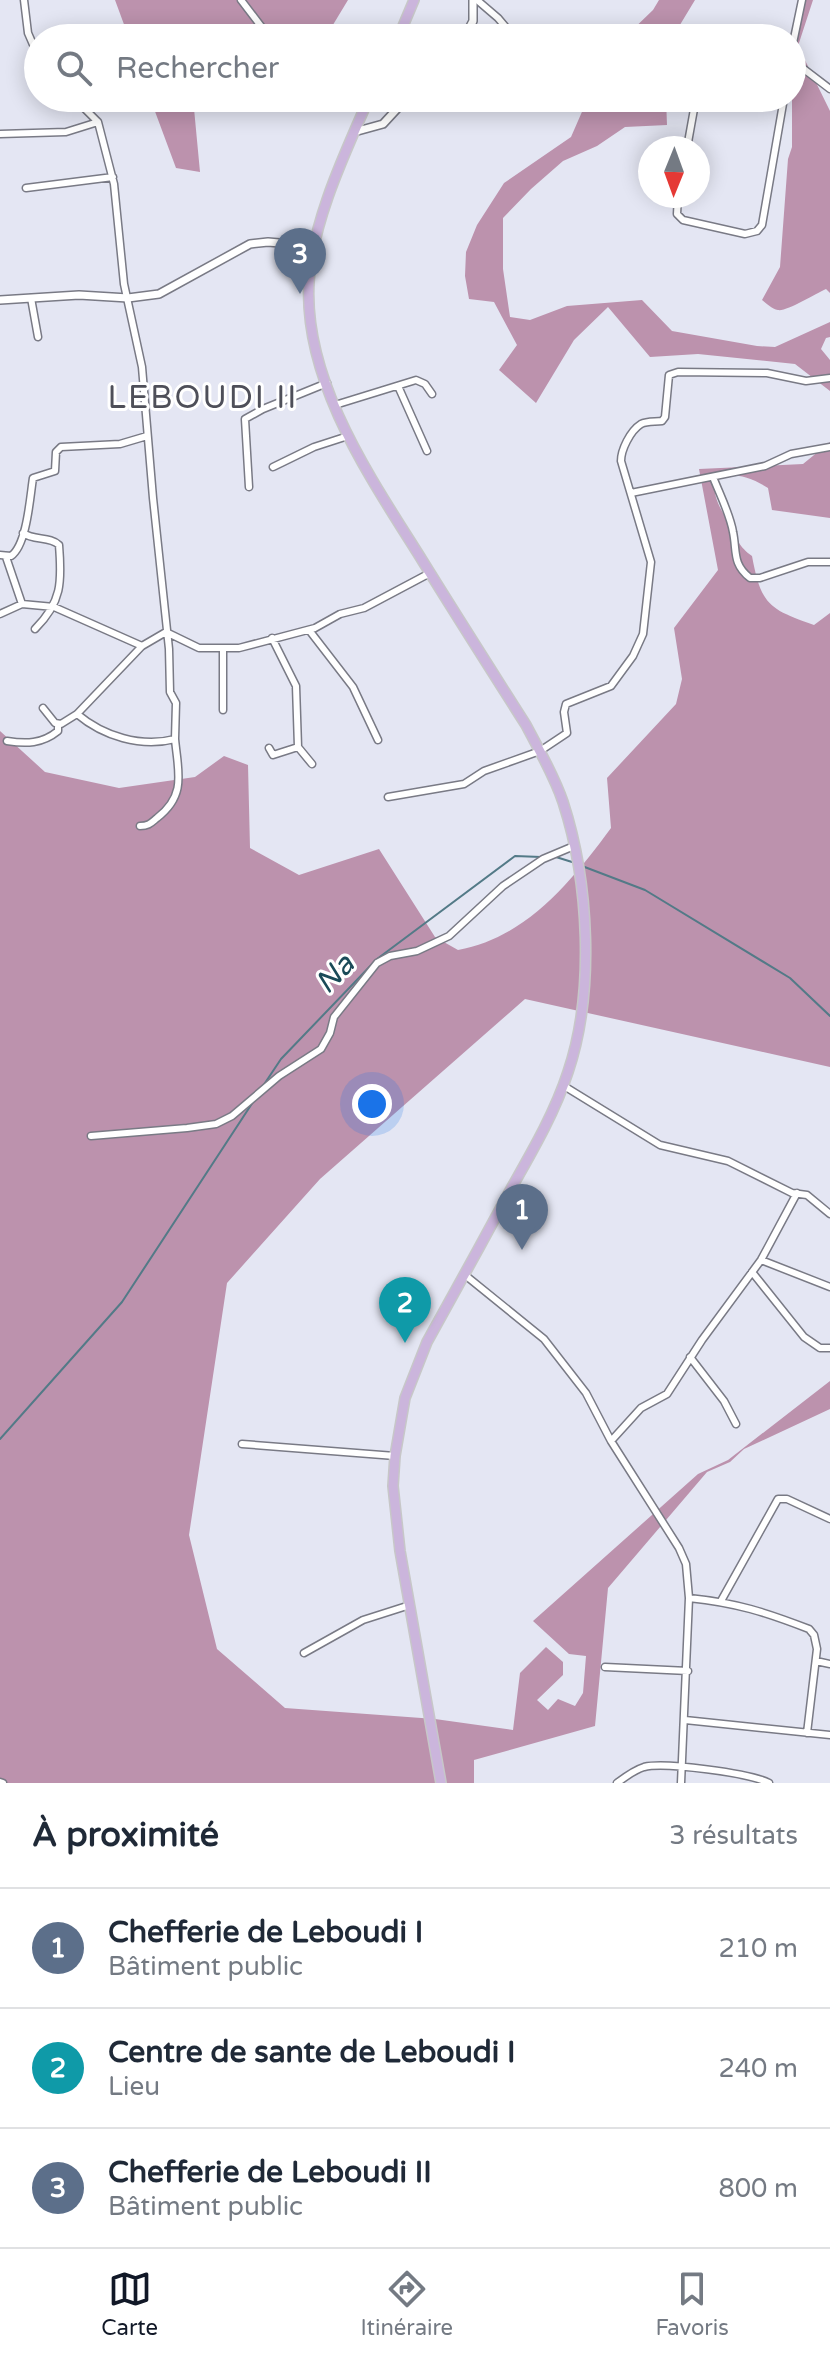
<!DOCTYPE html>
<html lang="fr">
<meta charset="utf-8">
<style>
body{margin:0;font-family:"Varela Round",sans-serif;background:#f2f2f3;color:#1f2937}
.compass{position:absolute;left:638px;top:136px;width:72px;height:72px;border-radius:50%;background:#fff;box-shadow:0 4px 20px #0003;rotate:181deg}
.you{position:absolute;left:372px;top:1104px;width:28px;height:28px;margin:-20px;border:6px solid #fff;border-radius:50%;background:#1a73e8;box-shadow:0 0 0 12px #1a73e833}
.badge{display:grid;place-items:center;width:52px;height:52px;border-radius:50%;background:#111827;color:#fff;font-size:26px;font-weight:700}
.pin{position:absolute;translate:-50% -66px;filter:drop-shadow(0 2px 4px #0008)}
.pin::after{content:'';position:absolute;top:42px;width:28px;height:24px;background:inherit;clip-path:polygon(0 0,100% 0,50% 100%)}
.list{margin:0;padding:0;list-style:none}
h2{display:flex;justify-content:space-between;align-items:center;height:104px;margin:0;padding:0 32px;font-size:34px}
h2 small{font-size:26px;font-weight:400;color:#747a83}
.list li{display:grid;grid-template-columns:52px 1fr auto;gap:24px;align-items:center;box-sizing:border-box;height:120px;padding:0 32px;border-top:2px solid #e0e1e3}
.list b{display:block;font-size:30px;white-space:nowrap}
.list p{margin:0;font-size:26px;white-space:nowrap;color:#747a83}
.list em{font-size:26px;font-style:normal;color:#747a83}
.icon{flex:none;width:44px;height:44px;fill:none;stroke:currentColor;stroke-width:2;stroke-linecap:round;stroke-linejoin:round}
.map{position:relative;flex:none;width:830px;height:1783px;overflow:hidden}
.search{position:absolute;background:#fff;box-shadow:0 4px 20px #0003;left:24px;right:24px;top:24px;height:88px;display:flex;align-items:center;gap:20px;box-sizing:border-box;padding:0 28px;border-radius:44px;color:#747a83;font-size:30px}
.sheet{height:464px;background:#fff}
nav{display:flex;justify-content:space-around;align-items:center;box-sizing:border-box;height:112px;border-top:2px solid #e0e1e3;background:#fff;font-size:22px;color:#747a83}
nav a{display:grid;justify-items:center;gap:4px}
nav .on{color:#111827}
.map>svg:first-child{display:block}
</style>
<div class="map">
<svg width="830" height="1783" viewBox="0 0 830 1783">
<rect width="100%" height="100%" fill="#e4e6f3"/>
<path fill="#bc92ad" d="M115,0H348L325,38H129Z
M659,0H695L672,38H624L653,10Z
M804,0H813L798,46L830,111V293L826,289C815,294 786,312 778,310C772,309 766,303 762,300L780,267L788,159L792,147V40Z
M150,98H193L200,172L176,168Z
M588,98H666L667,125L625,127L597,146L563,161L531,189L503,218V269L510,317L530,320L567,306L642,300L672,331L757,346L775,347L830,322V337L826,338L821,349L830,360V391L795,364L698,354L650,357L608,307L574,340L536,403L499,370L517,345L494,302L469,299L465,276L466,252L477,225L504,183L571,137Z
M830,442V518L772,510L768,488C751,477 733,472 714,477C713,498 720,508 730,525C737,539 739,547 752,556C761,605 769,609 814,625L830,613V1067L525,999L320,1179L227,1283L189,1535L217,1649L285,1708L435,1719L513,1730L520,1673L546,1647L563,1662V1675L537,1700L548,1710L558,1699L575,1706L583,1693L586,1656L569,1654L533,1621L698,1474L728,1460L830,1381V1409L744,1449L730,1462L707,1472L608,1588L595,1726L474,1760V1783H0V731L45,772L119,788L195,777L224,756L248,765L250,848L299,875L379,849L435,937L458,950C526,938 572,881 611,828L607,778L676,704L682,679L674,628L718,570L699,469L803,464Z"/>
<g fill="none" stroke-linecap="round" stroke-linejoin="round">
<path stroke="#537a87" stroke-width="2" d="M556,857L572,862
M582,866L645,890L790,978L830,1016
M263,1086L281,1059L377,959L515,856L541,857
M0,1439L122,1302L253,1102"/>
<defs>
<path id="minor" d="M24,0L28,33L38,56
M241,0L270,38
M477,0L498,18L515,38
M792,48L802,0
M792,60L830,89
M74,98L98,122L114,184L124,284L142,367L153,498L169,649L170,692L176,703L175,739C141,748 103,736 77,714
M0,134L66,132L98,122
M687,148L696,98
M26,188L113,177
M678,196L677,214L683,220L745,234L757,231L762,225L784,98
M31,298L38,337
M398,386L427,451
M335,405L416,380L425,384L432,394
M273,467L314,447L348,436
M713,477C720,495 730,514 733,532C737,551 732,564 750,578H760L808,562H830
M249,487L245,419L263,409L327,383
M631,493L765,466L791,454L830,447
M23,533C34,541 50,536 59,545C62,582 62,602 35,629
M0,555L11,556C27,545 30,497 33,478L55,471L56,452L61,447L120,444L147,436
M6,557L22,604
M0,614L22,604L54,607L142,646
M309,630L353,687L378,740
M166,632L199,648H239L315,628L340,614L364,608L430,573
M272,638L296,686L298,747L312,764
M43,708L55,723L61,724L77,714L142,646L166,632
M223,710V649
M7,741C26,744 42,744 58,731V724
M269,748L273,755L298,747
M388,797L464,784L484,771L540,751L567,733L564,712L566,704L611,686L633,656L643,634L651,562L621,461C621,450 630,431 641,424C647,421 655,422 662,421L665,417L669,375L678,372L767,373L806,381L830,378
M140,826C149,826 151,823 157,818C187,795 178,772 175,739
M564,1086L660,1145L728,1161L792,1193L807,1195L830,1214
M91,1136L187,1128L216,1124L232,1116L279,1076L321,1049L330,1033L334,1017L377,963L390,956L417,951L449,936L503,886L543,859L574,846
M761,1260L830,1287
M752,1272L804,1337L820,1348H830
M465,1275L544,1339L586,1393L611,1441L679,1548L686,1564L689,1598L681,1783
M690,1357L724,1401L736,1424
M611,1441L641,1408L667,1394L702,1340L761,1260L797,1193
M242,1444L395,1456
M689,1598C737,1603 765,1612 809,1629L814,1635L817,1649L807,1733
M721,1601L778,1499H787L830,1519
M304,1653L363,1620L410,1605
M816,1661L830,1664
M605,1667L688,1671
M685,1720L830,1735
M0,1782L3,1783
M617,1783C625,1777 634,1770 644,1767C665,1762 750,1773 769,1783"/>
<path id="tertiary" d="M464,38L473,21V0
M354,132L383,124L407,98
M0,300L79,295L128,298L159,294L250,244L268,242L314,246"/>
<path id="primary" d="M398,38L414,0
M369,98C345,153 312,222 309,282C303,382 372,480 422,560C456,615 491,670 526,725C539,750 554,775 563,802C589,882 595,992 568,1072C555,1112 533,1150 512,1187C484,1239 456,1290 427,1342L405,1398L395,1456L393,1486L400,1551L441,1783"/>
</defs>
<use href="#minor" stroke="#797a85" stroke-width="9"/>
<use href="#tertiary" stroke="#797a85" stroke-width="10"/>
<use href="#primary" stroke="#c7c7c8" stroke-width="12"/>
<use href="#minor" stroke="#fff" stroke-width="6"/>
<use href="#tertiary" stroke="#fff" stroke-width="7"/>
<use href="#primary" stroke="#cbb5dc" stroke-width="9"/>
</g>
<g text-anchor="middle" dominant-baseline="central" stroke-width="6" stroke-linejoin="round" paint-order="stroke">
<g font-size="30" font-style="italic" fill="#1a4a58" stroke="#fff">
<text transform="translate(335 974) rotate(-46)">Na</text>
</g>
<g font-size="32" letter-spacing="2" fill="#4e4f59" stroke="#fff">
<text x="203" y="398">LEBOUDI II</text>
</g>
</g>
</svg>
<svg class="compass" viewBox="-18 -18 36 36"><path d="M0-13l5 13h-10z" fill="#e53935"/><path d="M0 13l5-13h-10z" fill="#747a83"/></svg>
<div class="you"></div>
<div class="pin badge" style="left:522px;top:1250px;background:#5c6f8a">1</div>
<div class="pin badge" style="left:405px;top:1343px;background:#0f9aa8">2</div>
<div class="pin badge" style="left:300px;top:294px;background:#5c6f8a">3</div>
<div class="search"><svg class="icon" aria-label="search" viewBox="0 0 24 24"><circle cx="10" cy="10" r="6"/><path d="M15 15l6 6"/></svg>Rechercher</div>
</div>
<section class="sheet">
<h2>À proximité<small>3 résultats</small></h2>
<ul class="list">
<li><span class="badge" style="background:#5c6f8a">1</span><div><b>Chefferie de Leboudi I</b><p>Bâtiment public</p></div><em>210 m</em></li>
<li><span class="badge" style="background:#0f9aa8">2</span><div><b>Centre de sante de Leboudi I</b><p>Lieu</p></div><em>240 m</em></li>
<li><span class="badge" style="background:#5c6f8a">3</span><div><b>Chefferie de Leboudi II</b><p>Bâtiment public</p></div><em>800 m</em></li>
</ul>
</section>
<nav>
<a class="on"><svg class="icon" aria-label="map" viewBox="0 0 24 24"><path d="M3 6l6-2 6 2 6-2v14l-6 2-6-2-6 2zM9 4v14M15 6v14"/></svg>Carte</a>
<a><svg class="icon" aria-label="directions" viewBox="0 0 24 24"><path d="M12 3l9 9-9 9-9-9zM9 14v-3h6M13 9l2 2-2 2"/></svg>Itinéraire</a>
<a><svg class="icon" aria-label="saved" viewBox="0 0 24 24"><path d="M7 4h10v16l-5-4-5 4z"/></svg>Favoris</a>
</nav>
